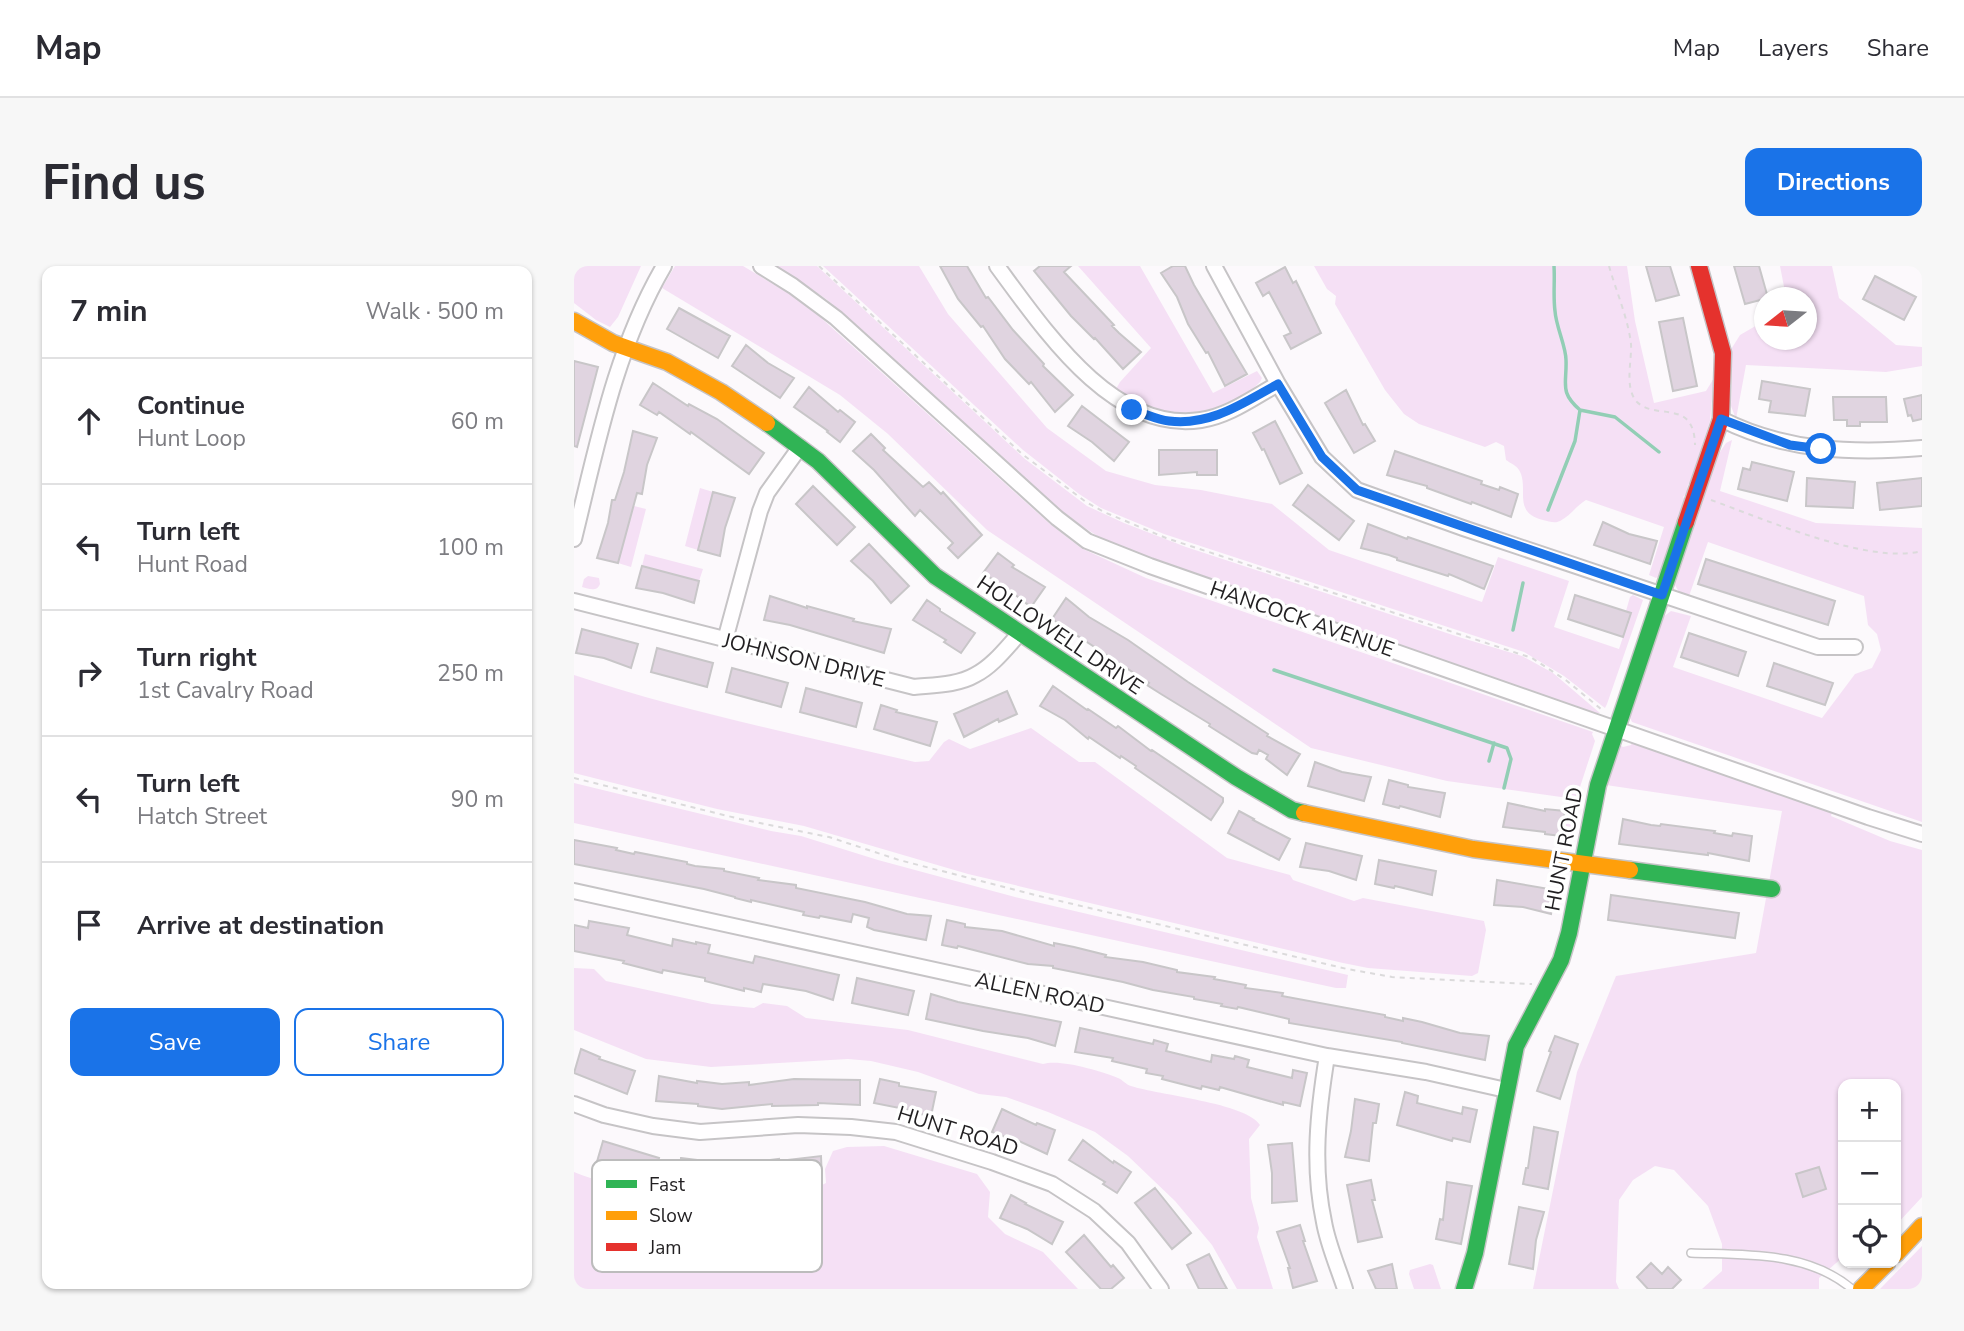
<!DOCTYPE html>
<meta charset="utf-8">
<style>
body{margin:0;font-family:"Nunito Sans",sans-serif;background:#f7f7f7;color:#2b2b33}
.controls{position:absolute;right:21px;bottom:21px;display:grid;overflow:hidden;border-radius:14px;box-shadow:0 2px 5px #0004}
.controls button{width:63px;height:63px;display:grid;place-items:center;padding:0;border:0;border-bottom:2px solid #e1e1e2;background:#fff;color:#2b2b33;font:35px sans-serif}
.compass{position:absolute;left:1180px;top:21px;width:63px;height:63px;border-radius:50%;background:#fff;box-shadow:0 2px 5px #0004;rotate:253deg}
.stop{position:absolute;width:21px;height:21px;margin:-16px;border:5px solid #1a73e8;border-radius:50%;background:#fff}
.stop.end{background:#1a73e8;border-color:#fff;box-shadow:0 2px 7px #0008}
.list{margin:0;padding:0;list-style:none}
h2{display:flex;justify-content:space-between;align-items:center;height:91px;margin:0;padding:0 28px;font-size:30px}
h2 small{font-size:23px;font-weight:400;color:#7c7c81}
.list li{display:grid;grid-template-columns:46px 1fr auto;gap:21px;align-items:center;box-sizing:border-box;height:126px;padding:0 28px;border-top:2px solid #e1e1e2}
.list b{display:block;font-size:26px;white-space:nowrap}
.list p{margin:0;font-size:23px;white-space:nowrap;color:#7c7c81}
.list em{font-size:23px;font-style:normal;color:#7c7c81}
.actions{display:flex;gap:14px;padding:21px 28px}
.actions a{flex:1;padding:16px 0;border:2px solid #1a73e8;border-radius:14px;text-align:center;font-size:24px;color:#1a73e8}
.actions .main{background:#1a73e8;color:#fff}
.icon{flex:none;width:38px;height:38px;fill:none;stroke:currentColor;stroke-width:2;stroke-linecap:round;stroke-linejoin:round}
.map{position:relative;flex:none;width:1348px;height:1023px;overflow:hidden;border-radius:14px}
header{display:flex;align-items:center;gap:42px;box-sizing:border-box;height:98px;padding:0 35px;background:#fff;border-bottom:2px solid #e1e1e2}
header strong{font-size:33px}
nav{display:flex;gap:38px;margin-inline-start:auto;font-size:24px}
.intro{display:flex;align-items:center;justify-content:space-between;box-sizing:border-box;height:168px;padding:0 42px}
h1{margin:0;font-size:49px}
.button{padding:18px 32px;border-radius:14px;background:#1a73e8;color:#fff;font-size:24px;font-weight:700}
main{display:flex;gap:42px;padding:0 42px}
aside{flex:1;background:#fff;border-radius:14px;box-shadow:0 2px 5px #0004}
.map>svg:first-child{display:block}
</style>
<header>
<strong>Map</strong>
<nav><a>Map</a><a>Layers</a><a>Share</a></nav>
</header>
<div class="intro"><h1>Find us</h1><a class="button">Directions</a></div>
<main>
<aside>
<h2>7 min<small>Walk · 500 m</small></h2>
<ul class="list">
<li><svg class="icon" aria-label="ahead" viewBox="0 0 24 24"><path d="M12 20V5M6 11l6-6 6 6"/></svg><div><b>Continue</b><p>Hunt Loop</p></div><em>60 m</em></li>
<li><svg class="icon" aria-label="left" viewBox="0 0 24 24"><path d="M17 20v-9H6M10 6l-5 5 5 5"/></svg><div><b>Turn left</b><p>Hunt Road</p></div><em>100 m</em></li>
<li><svg class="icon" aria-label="right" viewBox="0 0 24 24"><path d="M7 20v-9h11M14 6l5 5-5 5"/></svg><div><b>Turn right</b><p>1st Cavalry Road</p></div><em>250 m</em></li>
<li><svg class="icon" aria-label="left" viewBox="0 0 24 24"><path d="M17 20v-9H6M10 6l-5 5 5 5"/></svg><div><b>Turn left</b><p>Hatch Street</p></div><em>90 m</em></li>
<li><svg class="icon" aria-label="arrive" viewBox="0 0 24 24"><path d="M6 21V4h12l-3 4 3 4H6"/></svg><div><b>Arrive at destination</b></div></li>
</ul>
<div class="actions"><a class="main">Save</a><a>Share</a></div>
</aside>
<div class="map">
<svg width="1348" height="1023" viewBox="0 0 1348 1023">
<rect width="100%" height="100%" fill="#fcf9fc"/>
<path fill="#f5e0f5" d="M0,0H67L44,51L36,61L22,54L0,37Z
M101,0H169L214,27L246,51L476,258L507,282L572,312L1019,466L1018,468L1021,475L1006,521L996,567L989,573L993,578L986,582L994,532L873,515L737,482L413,264L314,168L266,129L88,22Z
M203,0H243L451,193L513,240L550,257L612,281L888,372L948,390L979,407L1026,447H1022L742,352L740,349L739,351L534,277L505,258L471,232L312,87L311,84L309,85L252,33Z
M249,0H345L374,48L473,162L532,205L581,219L627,224L698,238L755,284L908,336L924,291L995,315L980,361L1045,383L1057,347L1052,345L1056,331L1059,329L1069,334L1033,438L1031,442L1027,439L990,410L950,386L590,268L527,242L505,228L449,184Z
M504,0H566L639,127L683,105L688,112L686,116C661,143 603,156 570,141C560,136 551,129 542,123L546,116L577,82Z
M740,0H1053L1061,55L1080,137L1132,125L1140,112L1136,155L1116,218H1114L1113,227L1109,231L1111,233L1085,310L1082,312L1075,309L1090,261L1012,234C1002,240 996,250 986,255C980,258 975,255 969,254C937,246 956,222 945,204C942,199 936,197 932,194L930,180L922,176L911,181L845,158L830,148L811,124L761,38L762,30L753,23Z
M1206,0H1258L1265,32L1322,79L1348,81V100L1312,106L1172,99L1162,153L1157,140L1158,105L1156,85L1166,69L1190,55V74H1232V32L1212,31Z
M1158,174L1146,225L1242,257L1348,262V556L1058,456L1056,452L1089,351L1097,345L1117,350L1099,401L1248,452L1281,408L1298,402L1307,384L1303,368L1294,359L1290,330L1134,276L1115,330L1105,326L1101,319L1144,189L1152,177Z
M126,222L139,226L124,284L111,280Z
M60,240L72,243L57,301L44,297Z
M71,288L129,303L125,315L68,300Z
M14,310L25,312L26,318C23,326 15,323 8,321L10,313Z
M0,409C111,446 227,469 341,496L355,495L370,476L375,473L396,483L457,462L505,496H521L653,592L716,609L719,614L780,635L789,632L910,655L912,664L904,707L898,710L794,702L769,697L394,608L230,560L143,543L0,507Z
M1058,476L1071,480V482L1074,481L1218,531L1220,534L1258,546L1257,550L1316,575L1348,584V931L1322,959V818H1269V991L1245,1012V1023H1128L1148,1005V978L1134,940L1100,904L1081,900L1059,914L1045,934L1042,1016L1045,1023H959L1003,806L1042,710L1182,687L1208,545L1032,519L1046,479L1049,481L1057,479Z
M0,517L197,565L227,570L304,594L441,631L774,709L772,722H762L0,557Z
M0,702L20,703L32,715L138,738L180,742L189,737L213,740L232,752L334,764L469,798C487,793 526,805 544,812C549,814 551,818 557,820C584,829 673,837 686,859L675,873L677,932L685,962L683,971L699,1023H663L638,979L601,935L554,890L521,866L474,846L432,831L405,828L344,806L297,795L274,793L137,801L72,793L0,764Z
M310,880L403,908L416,926L414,951L431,968L469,986L504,1023H0V906C77,937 162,931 242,922L252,917L251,903L259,885L273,881Z
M1348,980V1023H1306Z
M856,998L859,999L867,1023H840L835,1008L836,1004Z"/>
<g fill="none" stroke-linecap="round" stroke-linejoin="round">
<path stroke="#92ceb5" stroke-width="3.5" d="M1006,144L1041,151L1085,186
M974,244L1001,175L1006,144C985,126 993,118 992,94C992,80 982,61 981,45C979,30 981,15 980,0
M939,364L949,317
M700,404L933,482L937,493L930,522
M915,495L920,477"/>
</g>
<path fill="#e0d4e0" stroke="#c8c6c8" stroke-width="2" d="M366,0H393L412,32L414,31L439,64L470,98L469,100L499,129L481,146L457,116L455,118L431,93L409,60L407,61L384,33Z
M466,0H497L490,6L540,59L538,60L545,67L567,86L549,103L521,72L520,73L497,50L460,5Z
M599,0H611L620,19L673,108L651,120L634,86L632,87L614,58L603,31L587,7Z
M1072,0H1096L1105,29L1082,35Z
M1160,0H1185L1194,32L1171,38Z
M711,1L719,17L722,15L747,67L717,83L710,70L717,67L695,26L689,30L682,17Z
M1301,10L1342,31L1330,54L1289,33Z
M105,42L156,70L144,92L93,63Z
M1109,52L1123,120L1099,125L1085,56Z
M172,79L194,97L220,112L206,132L158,100Z
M0,95L24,101L3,181L0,180Z
M1188,115L1236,123L1231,150L1195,146L1197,135L1185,133Z
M79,117L114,140L115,138L143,153L190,187L175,208L117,166L116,168L85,146L83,149L66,139Z
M235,121L264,146L266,144L281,156L266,176L253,166L254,165L220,141Z
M772,124L789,159L791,158L801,175L780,187L751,137Z
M1348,129V153L1339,155L1337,149L1334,150L1330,133Z
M1259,131H1312L1313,156H1286V160H1273V154H1260Z
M508,140L555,176L540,195L518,176L494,160Z
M701,155L728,207L706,218L690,183L688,184L679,167Z
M59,165L83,172L73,199L68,228L63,227L44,297L23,292L34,257L38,234H41L50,206Z
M297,168L311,182L309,184L349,221L355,216L367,228L369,226L408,269L384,292L374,282L379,277L346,244L341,250L300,204L279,185Z
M585,184H643V209H623V206L585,209Z
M821,185L908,215L907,218L925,224L926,221L944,228L937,251L898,236L897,238L853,222V220L813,209Z
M1178,196L1220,206L1213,235L1164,223L1169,202L1176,204Z
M1233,212L1281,216L1279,242L1232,240Z
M1348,212V240L1306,244L1303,217Z
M734,219L780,255L765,274L719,239Z
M239,220L281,261L263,279L222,238Z
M139,226L161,232L151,262L146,290L124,284Z
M1029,256L1055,268L1083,275L1076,298L1020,279Z
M794,258L833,273L834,271L919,300L910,323L875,308L874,310L823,294V292L815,289L787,282Z
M295,278L335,320L317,337L299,315L277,295Z
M424,287L440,299L438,301L471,321L457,341L435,324L409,307Z
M1132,293L1261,335L1254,359L1124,318Z
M68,300L125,315L120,337L89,327L62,322Z
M1001,329L1057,347L1049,371L994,353Z
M196,330L224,339L233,342V340L280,353L279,355L288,357L317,363L310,387L216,359L190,354Z
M492,332L515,351L554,374L614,416L694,468L693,470L726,488L713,509L692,493L694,489L685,484L683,488L678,487L635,460L636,458L587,428L573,419L575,417L478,353Z
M353,334L366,343V345L401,367L387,387L370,376L372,374L339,354Z
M8,363L64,378L57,402L30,392L2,387Z
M1115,367L1172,386L1164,410L1107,391Z
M83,382L139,397L133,421L77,406Z
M1200,397L1259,417L1251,439L1193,420Z
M158,402L214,417L207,441L152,426Z
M479,420L513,444L514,443L542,462L544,460L577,485L578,484L649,532V536L637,554L561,502L562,500L547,490L546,492L515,471L514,473L491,454L466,440Z
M232,422L288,437L282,461L226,446Z
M433,425L443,448L425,456L424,453L390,471L380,448Z
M307,439L323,444L322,446L363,456L356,480L300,463Z
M741,496L768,506L797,511L790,535L734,520Z
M815,514L834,519V521L871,527L866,551L826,540L825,542L809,538Z
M934,537L971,545V543L991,545L987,570L971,568V566L929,561Z
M665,545L680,553L679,554L716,573L705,594L654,567Z
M1049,553L1077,559L1086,560L1087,558L1141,565L1140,567L1158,570L1159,567L1178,570L1175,595L1134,587V589L1045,578Z
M0,574L43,582L42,584L60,588L61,586L113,596V598L121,600L150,603V605L185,612L184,614L222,619V622L291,636L333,648L357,650L352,674L300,664L293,661L295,652L279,648L277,656L246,650L245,652L229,649L230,646L177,634V636L161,632V631L130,623L0,598Z
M732,577L788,590L782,614L755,605L726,601Z
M805,594L862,605L858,629L821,620L820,622L801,618Z
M923,614L981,624L977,648L949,641L920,639Z
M1037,629L1165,647L1161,672L1034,654Z
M373,654L391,658V661L428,665L480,680V677L500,681L532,689L531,691L569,696L603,704V706L641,711L640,713L672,719L671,722L709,727L708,730L811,749V751L829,755V752L848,756L886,767L915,770L911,794L828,777V776L715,757V753L664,741L663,743L647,740L648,738L620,733V731L579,724L549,716L479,702V700L454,698L384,680L383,682L368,679Z
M15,655L55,662L53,669L98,680L99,673L122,678V676L136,679L134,687L179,697L181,690L265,709L259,734L232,725L189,718L187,726L170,722V725L131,715V712L89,704L88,707L49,697L50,695L0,685V659L14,662Z
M283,712L340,725L334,749L278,737Z
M357,728L384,736L487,756L481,780L454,772L409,765L352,753Z
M506,762L579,778L580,774L594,778L592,785L637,796L638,789L660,793L661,790L675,794L673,801L718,812L719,804L733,807L726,840L709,836V839L646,821L645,824L628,820L627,823L588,813L589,810L572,807L573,803L538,795L539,792L501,786Z
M981,770L1004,778L986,833L963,825L977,786L975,785Z
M7,783L26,791L25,793L61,805L53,828L0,807Z
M85,810L123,817V815L148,818L175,816V819L220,813L286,814V839L244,837V839L198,840V838L148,843L124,840V838L82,835Z
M306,813L325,817V820L362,826L357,850L341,847V845L300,837Z
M831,826L844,830L843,837L888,848L889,841L903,844L896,876L879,872L878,875L823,859Z
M781,833L805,838L802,857H799L795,895L771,891L777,865Z
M428,843L462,859L463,857L481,864L473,888L434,870V872L418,866Z
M960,861L984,866L974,923L949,918L952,902H954Z
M509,874L539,897L540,895L557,906L543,927L529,918L531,916L495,894Z
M29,875L85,892L78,916L22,899Z
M718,877L723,935L698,937V907L694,879Z
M247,890L248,915H219L191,920L189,895L205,893V895Z
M107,892L165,899L162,924L143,921V919L105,917Z
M1245,901L1252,923L1229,931L1222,908Z
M797,914L801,934H798L808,971L784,976L773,919Z
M873,916L898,920L887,978L862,973L866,953L869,954Z
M581,922L617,967L598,983L561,937Z
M437,929L452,937L451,938L489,956L478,978L453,963L426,952Z
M945,941L970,946L962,974L959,1003L935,998Z
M726,959L731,975H729L743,1015L719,1022L714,1002H716L703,966Z
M510,969L537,1001L539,999L550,1012L537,1023H527L492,986Z
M635,988L648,1014L653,1023H625L613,999Z
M1077,997L1088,1008L1094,1001L1107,1014L1098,1023H1074L1063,1011Z
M818,998L823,1023H802L794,1005Z"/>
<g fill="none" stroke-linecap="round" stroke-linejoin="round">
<defs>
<path id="lane" d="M1117,987C1172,989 1233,985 1278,1023"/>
<path id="street" d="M187,0L219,20L262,52L483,252L513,275L576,300L1294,551L1348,568
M423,0C469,62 539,168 627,154C655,150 680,131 704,118
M640,0L704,118L748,191L783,224L889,262L1244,381H1281
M1147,153C1210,185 1279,188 1348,182
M0,273C23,180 41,84 90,0
M0,335L340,421C360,419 384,419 401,409C419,400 433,381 446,367
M151,374L186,245L193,227L226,181
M0,625L753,790L852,806L932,824
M753,790C744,845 738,900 750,956C754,979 764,1001 771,1023
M0,838L30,849L79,860L126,866L224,859L277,861L322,866L418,896L478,918L520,945L554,977L587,1023"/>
<path id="fast" d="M193,157L244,195L361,310L662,511L718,544L730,547
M1056,604L1198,623
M890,1023L901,987L942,780L987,694L995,667L1024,519L1112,256"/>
<path id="slow" d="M0,55L39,77L93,96L147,126L193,157
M730,547L899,583L1056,604
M1322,988L1348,960
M1287,1023L1313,997"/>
<path id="jam" d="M1112,256L1147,153L1149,87L1125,0"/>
</defs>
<use href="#lane" stroke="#c6c4c6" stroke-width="10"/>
<use href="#street" stroke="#c6c4c6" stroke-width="18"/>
<use href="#fast" stroke="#c6c4c6" stroke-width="19"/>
<use href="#slow" stroke="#c6c4c6" stroke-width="19"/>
<use href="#jam" stroke="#c6c4c6" stroke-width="19"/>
<path stroke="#dbdadb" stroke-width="2" stroke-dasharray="5 5" stroke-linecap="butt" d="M245,0L448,188L512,236L530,246L592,272L958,392L993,415L1027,443
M1035,0C1042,25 1054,52 1057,78C1058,95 1050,122 1063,136C1083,155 1120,132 1121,179
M1137,234C1190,253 1295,299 1348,285
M0,512L166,553L255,571L325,594L465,630L773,703L818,711L958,718"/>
<use href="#lane" stroke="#fffeff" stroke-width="7"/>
<use href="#street" stroke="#fffeff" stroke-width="14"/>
<use href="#fast" stroke="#30b455" stroke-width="16"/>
<use href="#slow" stroke="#ff9f0a" stroke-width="16"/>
<use href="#jam" stroke="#e5322d" stroke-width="16"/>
</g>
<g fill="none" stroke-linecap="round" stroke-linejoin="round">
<path stroke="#1a73e8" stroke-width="9" d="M558,144C570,147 583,154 595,155C637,160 669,137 704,118L748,191L783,224L1088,329L1147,153L1216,179L1247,183"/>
</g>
<g text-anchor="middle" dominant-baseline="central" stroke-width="7" stroke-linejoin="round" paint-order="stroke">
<g font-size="21" fill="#211f21" stroke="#fff">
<text transform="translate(728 353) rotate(19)">HANCOCK AVENUE</text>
<text transform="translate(486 369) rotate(34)">HOLLOWELL DRIVE</text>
<text transform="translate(230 394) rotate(14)">JOHNSON DRIVE</text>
<text transform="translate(990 583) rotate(-79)">HUNT ROAD</text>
<text transform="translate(466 727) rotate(12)">ALLEN ROAD</text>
<text transform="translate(384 865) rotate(17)">HUNT ROAD</text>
</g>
</g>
<rect x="18" y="894" width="230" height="112" rx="10" fill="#fff" stroke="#bcbcbc" stroke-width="2"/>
<rect x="32" y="914" width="31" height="8" fill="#30b455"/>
<rect x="32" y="945" width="31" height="9" fill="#ff9f0a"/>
<rect x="32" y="977" width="31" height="8" fill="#e5322d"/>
<g font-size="19" fill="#211f21">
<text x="75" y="925">Fast</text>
<text x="75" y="956">Slow</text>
<text x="75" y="988">Jam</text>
</g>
</svg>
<div class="controls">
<button>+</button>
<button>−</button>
<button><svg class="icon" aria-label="locate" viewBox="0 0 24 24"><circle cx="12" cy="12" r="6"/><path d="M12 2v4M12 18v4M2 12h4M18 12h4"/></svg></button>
</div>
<svg class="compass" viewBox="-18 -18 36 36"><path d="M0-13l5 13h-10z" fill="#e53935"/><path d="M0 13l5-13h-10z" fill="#7c7c81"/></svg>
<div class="stop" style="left:1247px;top:183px"></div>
<div class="stop end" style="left:558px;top:144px"></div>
</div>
</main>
